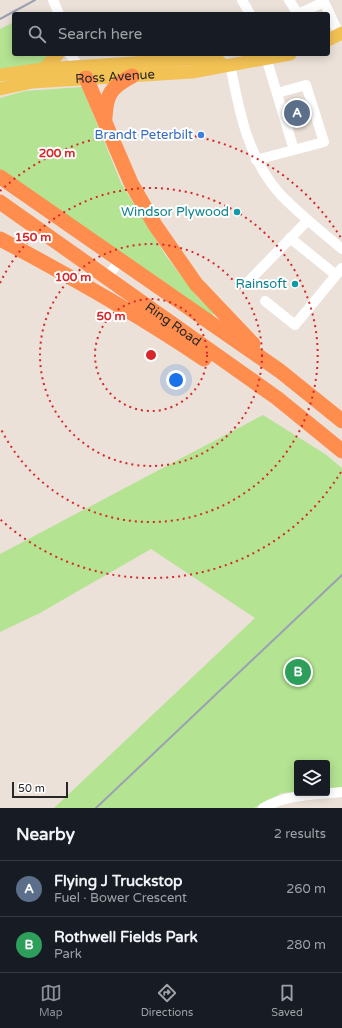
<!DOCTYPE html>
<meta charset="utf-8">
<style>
body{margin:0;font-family:"Varela Round",sans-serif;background:#20242c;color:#f1f3f6}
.controls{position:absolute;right:12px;bottom:12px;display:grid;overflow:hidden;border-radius:4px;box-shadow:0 2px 10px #0003}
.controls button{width:36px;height:36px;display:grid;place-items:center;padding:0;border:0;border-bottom:1px solid #363941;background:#171b24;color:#f1f3f6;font:20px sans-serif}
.scale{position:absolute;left:12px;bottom:10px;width:56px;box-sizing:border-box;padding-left:4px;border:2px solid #272727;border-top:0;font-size:11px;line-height:14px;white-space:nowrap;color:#272727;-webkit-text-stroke:3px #fff;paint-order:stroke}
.you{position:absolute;left:176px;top:380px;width:14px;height:14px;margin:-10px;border:3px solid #fff;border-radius:50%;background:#1a73e8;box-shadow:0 0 0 6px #1a73e833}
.badge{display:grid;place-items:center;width:26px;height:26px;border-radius:50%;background:#8c9099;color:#fff;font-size:13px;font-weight:700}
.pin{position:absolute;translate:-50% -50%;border:2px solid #fff;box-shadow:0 1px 4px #0006}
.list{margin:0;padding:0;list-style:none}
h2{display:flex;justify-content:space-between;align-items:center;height:52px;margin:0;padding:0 16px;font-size:17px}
h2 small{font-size:13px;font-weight:400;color:#9ea1a6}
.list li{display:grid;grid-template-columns:26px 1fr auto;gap:12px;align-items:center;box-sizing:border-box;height:56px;padding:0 16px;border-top:1px solid #363941}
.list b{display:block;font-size:15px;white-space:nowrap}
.list p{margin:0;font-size:13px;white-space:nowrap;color:#9ea1a6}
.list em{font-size:13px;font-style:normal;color:#9ea1a6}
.icon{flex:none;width:22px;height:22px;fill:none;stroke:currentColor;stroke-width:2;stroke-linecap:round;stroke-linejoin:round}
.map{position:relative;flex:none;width:342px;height:808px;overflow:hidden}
.search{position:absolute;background:#171b24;box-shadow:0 2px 10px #0003;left:12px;right:12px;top:12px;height:44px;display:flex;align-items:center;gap:10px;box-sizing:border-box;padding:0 14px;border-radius:4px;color:#9ea1a6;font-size:15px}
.sheet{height:164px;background:#171b24}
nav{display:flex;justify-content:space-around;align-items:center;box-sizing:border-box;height:56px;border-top:1px solid #363941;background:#171b24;font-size:11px;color:#9ea1a6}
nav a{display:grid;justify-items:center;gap:2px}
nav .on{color:#8c9099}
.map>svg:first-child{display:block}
</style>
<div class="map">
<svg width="342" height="808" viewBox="0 0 342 808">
<rect width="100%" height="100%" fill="#ebe1d8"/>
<path fill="#b4e392" d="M14,22V54H55L46,63L0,70V29Z
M82,87L121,183L166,256L198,298L215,313L211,317L0,171V98L25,91Z
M263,415L325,454L342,468V788L327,789V763H297V792L282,793L254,808H54L255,618L151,549L40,613L0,632V554Z"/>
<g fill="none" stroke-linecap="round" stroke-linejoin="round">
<path stroke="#fff" stroke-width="10" d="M53,0L59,14
M242,0L250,14
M289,0L298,14
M298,14L324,2L339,34
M70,54L82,71
M265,54L294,150
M230,64C239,110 247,157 280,194C299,214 321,231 342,249
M256,160L324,142L306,85L277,93
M290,238L336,275
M106,279L120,260
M247,283L308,220
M265,301L295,325L342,268
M263,808C288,794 314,795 342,792"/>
<g stroke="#f3c254" stroke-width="13">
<path d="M328,40L342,33"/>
<path d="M44,69L58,54"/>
<path d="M0,75L44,69L177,60L191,59L220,62"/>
<path id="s1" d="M0,89L32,82L192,72L290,54"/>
</g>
<g stroke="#ff8d4e" stroke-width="15">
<path d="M86,78L131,183L155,225L196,284L253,344"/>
<path d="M105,118C106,94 111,87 132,76"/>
<path d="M0,177L280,371L342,421"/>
<path id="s2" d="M0,202L277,398L342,451"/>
<path d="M0,239C70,276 139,315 204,359"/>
</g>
<path stroke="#9ba0b2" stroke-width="2" d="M0,19L35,0
M96,808L342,575"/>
</g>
<g fill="none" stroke="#d62828" stroke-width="2" stroke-dasharray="2 4">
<circle cx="151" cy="355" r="56"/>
<circle cx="151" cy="355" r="111"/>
<path d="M0 283A167 167 0 1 1 0 427"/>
<path d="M341 472A223 223 0 0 1 0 519M0 191A223 223 0 0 1 341 238"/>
</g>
<circle fill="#3f7fe0" stroke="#fff" stroke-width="1.5" cx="201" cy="135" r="4"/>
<g fill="#0f9aa8" stroke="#fff" stroke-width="1.5">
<circle cx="237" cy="212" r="4"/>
<circle cx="295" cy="284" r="4"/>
</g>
<g text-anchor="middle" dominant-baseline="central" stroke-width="4" stroke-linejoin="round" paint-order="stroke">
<g font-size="13" fill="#272727" stroke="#fff">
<text stroke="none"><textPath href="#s1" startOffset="116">Ross Avenue</textPath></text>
<text stroke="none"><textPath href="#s2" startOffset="212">Ring Road</textPath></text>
</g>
<g font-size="13" fill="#366cbe" stroke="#fff" text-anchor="end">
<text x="193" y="135">Brandt Peterbilt</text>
</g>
<g font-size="13" fill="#0d838f" stroke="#fff" text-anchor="end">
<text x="229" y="212">Windsor Plywood</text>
<text x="287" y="284">Rainsoft</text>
</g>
</g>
<circle cx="151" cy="355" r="6" fill="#d62828" stroke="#fff" stroke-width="2"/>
<g font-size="12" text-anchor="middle" font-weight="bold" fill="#d62828" stroke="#fff" stroke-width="4" stroke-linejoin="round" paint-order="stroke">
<text x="57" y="157">200 m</text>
<text x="33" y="241">150 m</text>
<text x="73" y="281">100 m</text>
<text x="111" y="320">50 m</text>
</g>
</svg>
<div class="controls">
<button><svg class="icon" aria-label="layers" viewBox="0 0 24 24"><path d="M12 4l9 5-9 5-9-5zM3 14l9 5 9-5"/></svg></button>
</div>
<div class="scale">50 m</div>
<div class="you"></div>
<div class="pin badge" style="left:297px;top:113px;background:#5c6f8a">A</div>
<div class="pin badge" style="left:298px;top:672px;background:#2e9e5b">B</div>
<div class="search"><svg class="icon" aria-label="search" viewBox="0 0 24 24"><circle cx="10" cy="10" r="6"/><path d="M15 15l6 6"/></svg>Search here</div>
</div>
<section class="sheet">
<h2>Nearby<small>2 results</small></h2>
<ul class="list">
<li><span class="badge" style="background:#5c6f8a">A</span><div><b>Flying J Truckstop</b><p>Fuel · Bower Crescent</p></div><em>260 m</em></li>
<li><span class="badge" style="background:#2e9e5b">B</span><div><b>Rothwell Fields Park</b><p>Park</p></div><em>280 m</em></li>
</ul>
</section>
<nav>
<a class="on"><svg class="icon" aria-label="map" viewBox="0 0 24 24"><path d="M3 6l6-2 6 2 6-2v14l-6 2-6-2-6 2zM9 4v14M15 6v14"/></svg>Map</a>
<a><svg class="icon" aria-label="directions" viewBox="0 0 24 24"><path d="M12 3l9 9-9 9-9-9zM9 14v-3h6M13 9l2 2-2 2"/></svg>Directions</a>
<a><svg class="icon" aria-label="saved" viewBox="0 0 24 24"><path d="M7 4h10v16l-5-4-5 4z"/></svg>Saved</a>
</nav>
